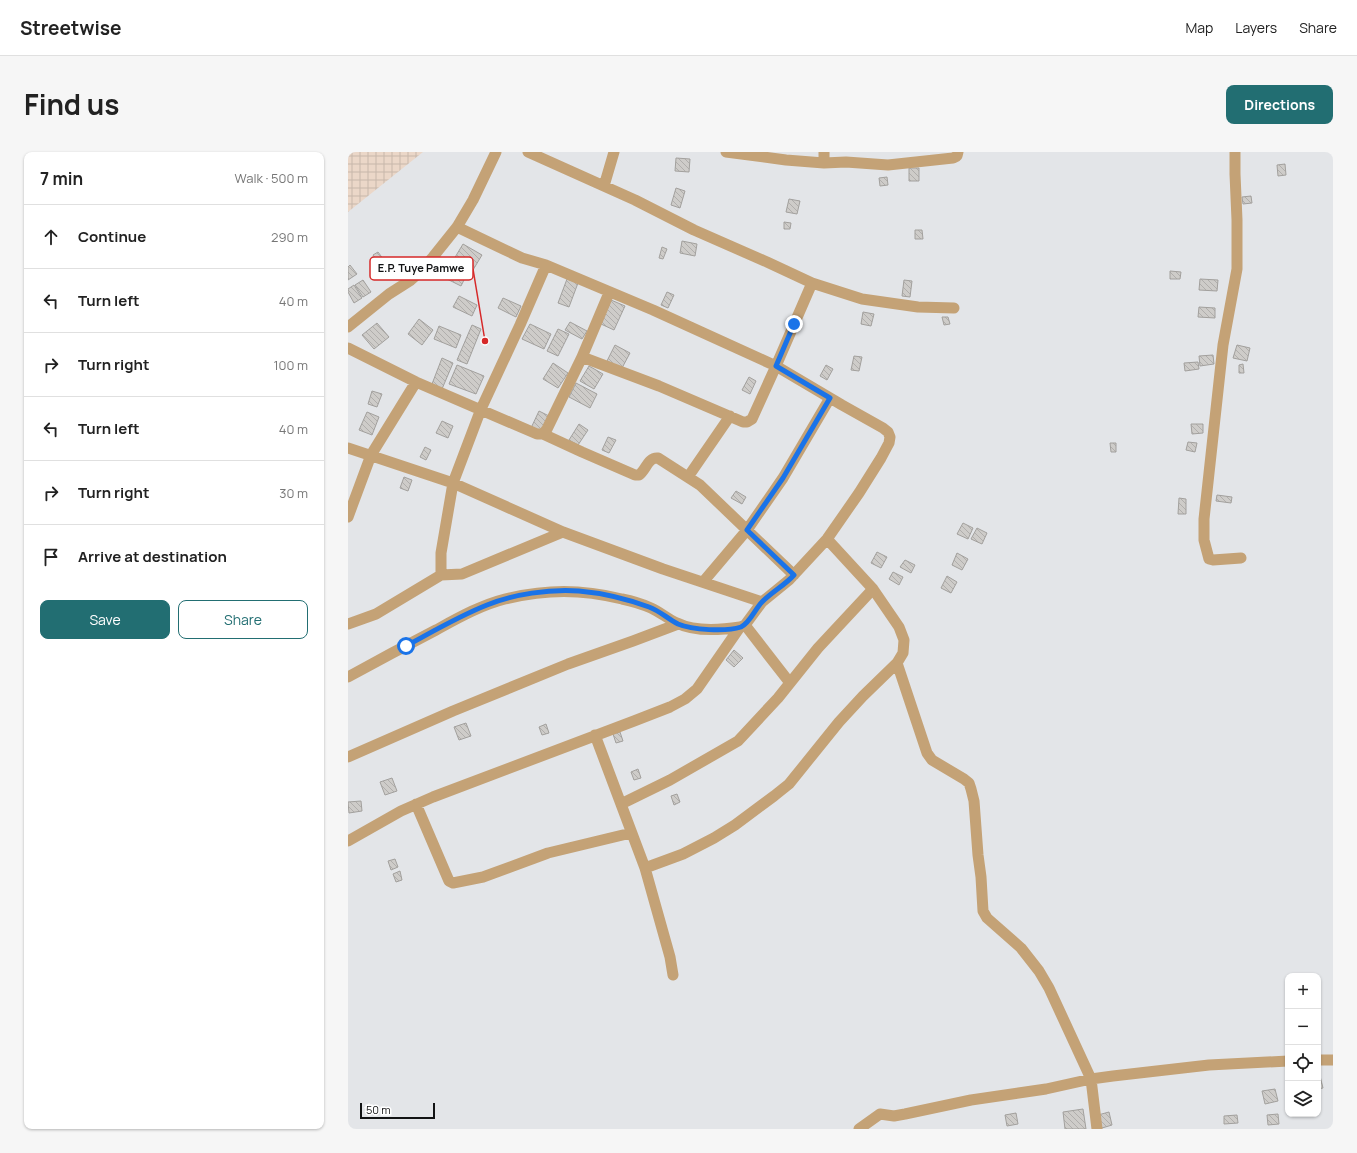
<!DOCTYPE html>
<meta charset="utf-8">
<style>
body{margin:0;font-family:Manrope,sans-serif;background:#f6f6f6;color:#222}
.controls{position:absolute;right:12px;bottom:12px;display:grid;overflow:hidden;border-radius:8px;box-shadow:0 1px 3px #0004}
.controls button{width:36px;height:36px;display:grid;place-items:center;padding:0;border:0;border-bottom:1px solid #e0e0e0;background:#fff;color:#222;font:20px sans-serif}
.scale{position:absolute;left:12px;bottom:10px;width:75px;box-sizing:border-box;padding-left:4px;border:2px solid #121314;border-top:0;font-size:11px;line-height:14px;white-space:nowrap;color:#121314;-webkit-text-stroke:3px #fff;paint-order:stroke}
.stop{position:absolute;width:12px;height:12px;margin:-9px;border:3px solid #1a73e8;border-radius:50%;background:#fff}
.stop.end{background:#1a73e8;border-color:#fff;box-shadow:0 1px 4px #0008}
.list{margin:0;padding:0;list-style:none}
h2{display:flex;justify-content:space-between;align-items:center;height:52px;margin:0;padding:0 16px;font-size:17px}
h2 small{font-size:13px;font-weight:400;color:#767676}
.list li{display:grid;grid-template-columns:26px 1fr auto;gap:12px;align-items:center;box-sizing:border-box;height:64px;padding:0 16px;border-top:1px solid #e0e0e0}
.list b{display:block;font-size:15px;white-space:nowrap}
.list em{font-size:13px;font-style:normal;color:#767676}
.actions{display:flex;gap:8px;padding:12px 16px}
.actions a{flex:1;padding:9px 0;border:1px solid #226e72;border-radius:8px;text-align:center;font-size:14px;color:#226e72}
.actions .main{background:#226e72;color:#fff}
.icon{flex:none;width:22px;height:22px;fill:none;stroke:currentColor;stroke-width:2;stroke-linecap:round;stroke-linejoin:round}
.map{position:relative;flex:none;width:985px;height:977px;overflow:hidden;border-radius:8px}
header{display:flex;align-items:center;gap:24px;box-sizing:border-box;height:56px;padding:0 20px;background:#fff;border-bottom:1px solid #e0e0e0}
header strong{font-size:19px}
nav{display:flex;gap:22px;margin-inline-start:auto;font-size:14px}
.intro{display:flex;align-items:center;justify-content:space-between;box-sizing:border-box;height:96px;padding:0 24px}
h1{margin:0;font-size:28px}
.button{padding:10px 18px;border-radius:8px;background:#226e72;color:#fff;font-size:14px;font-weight:700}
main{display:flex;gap:24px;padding:0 24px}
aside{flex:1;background:#fff;border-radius:8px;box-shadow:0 1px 3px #0004}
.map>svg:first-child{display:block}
</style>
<header>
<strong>Streetwise</strong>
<nav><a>Map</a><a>Layers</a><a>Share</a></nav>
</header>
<div class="intro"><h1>Find us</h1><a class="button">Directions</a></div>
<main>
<aside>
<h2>7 min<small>Walk · 500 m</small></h2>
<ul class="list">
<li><svg class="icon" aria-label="ahead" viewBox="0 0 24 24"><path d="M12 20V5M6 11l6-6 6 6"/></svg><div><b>Continue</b></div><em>290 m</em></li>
<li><svg class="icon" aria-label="left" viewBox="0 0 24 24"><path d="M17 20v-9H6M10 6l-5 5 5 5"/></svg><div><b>Turn left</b></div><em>40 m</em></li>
<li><svg class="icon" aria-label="right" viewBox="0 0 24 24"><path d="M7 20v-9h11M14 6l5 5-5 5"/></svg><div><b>Turn right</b></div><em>100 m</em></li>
<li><svg class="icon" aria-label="left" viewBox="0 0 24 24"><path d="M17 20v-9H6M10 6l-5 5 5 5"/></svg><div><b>Turn left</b></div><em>40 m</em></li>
<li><svg class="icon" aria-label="right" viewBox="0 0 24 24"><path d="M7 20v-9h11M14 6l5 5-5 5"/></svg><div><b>Turn right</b></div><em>30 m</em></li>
<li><svg class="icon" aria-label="arrive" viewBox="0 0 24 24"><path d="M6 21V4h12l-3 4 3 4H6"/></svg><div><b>Arrive at destination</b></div></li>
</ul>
<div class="actions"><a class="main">Save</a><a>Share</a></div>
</aside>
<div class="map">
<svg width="985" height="977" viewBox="0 0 985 977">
<defs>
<pattern id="industrial-grid" width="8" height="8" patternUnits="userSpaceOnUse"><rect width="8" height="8" fill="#ebd7c8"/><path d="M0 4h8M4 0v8" fill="none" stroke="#c8b8ab"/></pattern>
<pattern id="building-back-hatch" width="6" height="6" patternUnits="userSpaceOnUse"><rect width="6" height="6" fill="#ceccc9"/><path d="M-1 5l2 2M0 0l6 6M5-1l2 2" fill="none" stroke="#b0aeac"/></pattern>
</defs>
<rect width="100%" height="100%" fill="#e3e5e8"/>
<path fill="url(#industrial-grid)" d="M0,0H75L0,60Z"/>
<path fill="url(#building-back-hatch)" stroke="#a2a09d" d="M328,6L342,7L341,20L327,19Z
M937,12L938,23L930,24L929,13Z
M561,16H571V29H561Z
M539,25L540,33L532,34L531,26Z
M328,36L337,39L332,56L323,53Z
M903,44L904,51L895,52L894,45Z
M441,47L452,49L449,62L438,60Z
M436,70L443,71L442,77H436Z
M567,78H574L575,87H567Z
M334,89L349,92L347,104L332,101Z
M115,92L134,103L122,123L103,112Z
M314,95L319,97L315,107L311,106Z
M30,100L36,108L31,112L25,103Z
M2,113L9,122L0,128V115Z
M97,114L118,124L113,134L93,124Z
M822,119L833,120L832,127H822Z
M219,127L230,131L221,155L210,151Z
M852,127L870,128L869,139L851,138Z
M15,128L23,140L15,145L7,133Z
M556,128L564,129L562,145L554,144Z
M6,133L14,146L6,151L0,140V137Z
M319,140L326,143L320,156L313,153Z
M111,144L129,153L124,164L105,155Z
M155,146L173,154L168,165L150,156Z
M263,148L277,154L266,178L253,172Z
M851,155L867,156V166L850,165Z
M515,160L526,162L523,174L513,172Z
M594,165H600L602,172L596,173Z
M71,167L85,178L74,193L60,182Z
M222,170L239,179L234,187L217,178Z
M29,171L41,185L26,197L14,183Z
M182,172L203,182L196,197L174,187Z
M124,173L133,177L119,212L109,208Z
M91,174L113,183L108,196L86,187Z
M210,177L221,182L210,204L199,199Z
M267,193L282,201L274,216L259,209Z
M889,193L902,196L899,209L885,206Z
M865,203L866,212L852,214L851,204Z
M506,204L514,205L511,219L503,218Z
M94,206L105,211L94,237L84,232Z
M850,210L851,217L837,219L836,211Z
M205,211L220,221L210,236L195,227Z
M895,212L896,221H891V213Z
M109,213L136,224L128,242L101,232Z
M478,213L485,217L479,228L472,224Z
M241,214L255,222L246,237L232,229Z
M401,225L408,229L402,242L394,238Z
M228,231L249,242L242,256L221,245Z
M24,239L34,242L29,255L20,252Z
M191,259L201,264L193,280L183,276Z
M19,260L31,265L24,283L11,278Z
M94,269L105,274L100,286L88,281Z
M231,272L240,278L230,293L221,288Z
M843,272H855V281L844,282Z
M260,285L268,288L261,301L254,298Z
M840,290L849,291L847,300L838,298Z
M762,291H768V300H763Z
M77,295L83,298L78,308L72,305Z
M56,325L64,328L60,339L52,336Z
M388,339L398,345L394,352L383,346Z
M869,343L884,345L883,351L868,349Z
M831,346L838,347V362H830Z
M615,371L625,376L620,387L609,382Z
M629,376L639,381L634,392L623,387Z
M529,400L539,405L533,416L523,411Z
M609,401L620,407L614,418L604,413Z
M557,408L567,413L563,421L552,415Z
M545,420L555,425L551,433L541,427Z
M599,424L609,430L603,441L593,436Z
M386,498L395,506L386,515L378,508Z
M118,571L123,584L111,588L106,575Z
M198,572L201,581L194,583L191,575Z
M272,580L275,589L268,591L265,582Z
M290,617L293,626L286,628L283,620Z
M44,626L49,639L37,643L32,630Z
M329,642L332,650L326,653L323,644Z
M13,649L14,659L1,661L0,650Z
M47,707L50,715L43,718L40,709Z
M52,719L54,728L48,730L45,722Z
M972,924L975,936L970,937V925Z
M927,937L930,949L917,952L914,939Z
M735,957L738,977H717L715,960Z
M761,960L764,973L754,976L750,963Z
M668,961L670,972L659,974L657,963Z
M930,962L931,972L920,973L919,963Z
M889,963L890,971L876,972V964Z"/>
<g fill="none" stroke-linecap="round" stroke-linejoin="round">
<path stroke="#c4a276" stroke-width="11" d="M180,0L287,48L346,78L419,110L464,131L514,147L570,155L606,156
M378,0L438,8L476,11L498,10L540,13L605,6L609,4L610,0
M476,0V11
M887,0V22L889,68V117L875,193L856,367V388L861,407L865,408L893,406
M256,34L266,0
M0,175L41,142L63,128L72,120L85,105L109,75L125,48L148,0
M0,196L68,230L189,282H195L199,277L234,205L261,141
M234,205L311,234L395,270H399L404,267L428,214L464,131
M195,282L234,300L287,323H291C298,318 300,305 310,306L352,333L446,423
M0,296L105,331L215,380L315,417L414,450
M340,325L382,264
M0,365L23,303L68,230
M93,423V401L105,331L133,257L172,173L198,113
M355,430L399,378L435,326L482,246
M0,472L28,462L93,423L114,422L215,380
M397,473L442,531
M549,511L579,601L584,608L616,627L621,631L623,637L626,649L630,703L633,725L635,759L639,766L673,796L691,819L701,836L743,927L749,977
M0,525C29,509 59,493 88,478C110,466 133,453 157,447C199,437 233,437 274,447C284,449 294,452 303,456C312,460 320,467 329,471C347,480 373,478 392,475
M247,583L297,716L322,805L325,823
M0,605L105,559L220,512L285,489L330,472
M68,652L101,729L105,731L135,725L200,701L283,681
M273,652L322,628L390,589L430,546L470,496L525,437
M0,689L53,659L85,645L286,569L322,555L337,547L349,537L392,475L397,473L414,450L441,428L479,387L511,341L533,306L541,291L542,285L540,280L535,276L494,253L428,214L305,158L198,113L174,106L109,75
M297,716L335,702L366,686L387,673L426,644L441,632L491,570L515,544L549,511L555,501L556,488L551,475L525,437L479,387
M970,908H985
M511,977L532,962L546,964L557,962L623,948L698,937L743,927L765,924L861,913L940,909"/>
</g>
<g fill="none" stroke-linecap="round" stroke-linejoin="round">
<path stroke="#1a73e8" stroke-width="5" d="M58,494C84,480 111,464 139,453C166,442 201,437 231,439C254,441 279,447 301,455C312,459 320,467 330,472C344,478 378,480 393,475C402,471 407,457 414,450C424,440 437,433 446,423L399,378L435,326L482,246L428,214L446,172"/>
</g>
<path fill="none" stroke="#d62828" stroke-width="1.5" d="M137 189L125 117"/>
<circle fill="#d62828" stroke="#fff" stroke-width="1.5" cx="137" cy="189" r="4"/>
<rect fill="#fff" stroke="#d62828" stroke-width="1.5" x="22" y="105" width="103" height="23" rx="4"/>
<g font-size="11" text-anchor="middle" font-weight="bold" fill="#121314">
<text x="73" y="120">E.P. Tuye Pamwe</text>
</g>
</svg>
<div class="controls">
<button>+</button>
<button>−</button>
<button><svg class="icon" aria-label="locate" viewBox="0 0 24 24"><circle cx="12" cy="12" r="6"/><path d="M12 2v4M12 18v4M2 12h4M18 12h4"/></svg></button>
<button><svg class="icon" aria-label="layers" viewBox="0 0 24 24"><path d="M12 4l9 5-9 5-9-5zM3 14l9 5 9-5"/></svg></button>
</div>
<div class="scale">50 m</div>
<div class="stop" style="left:58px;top:494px"></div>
<div class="stop end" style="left:446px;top:172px"></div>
</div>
</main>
